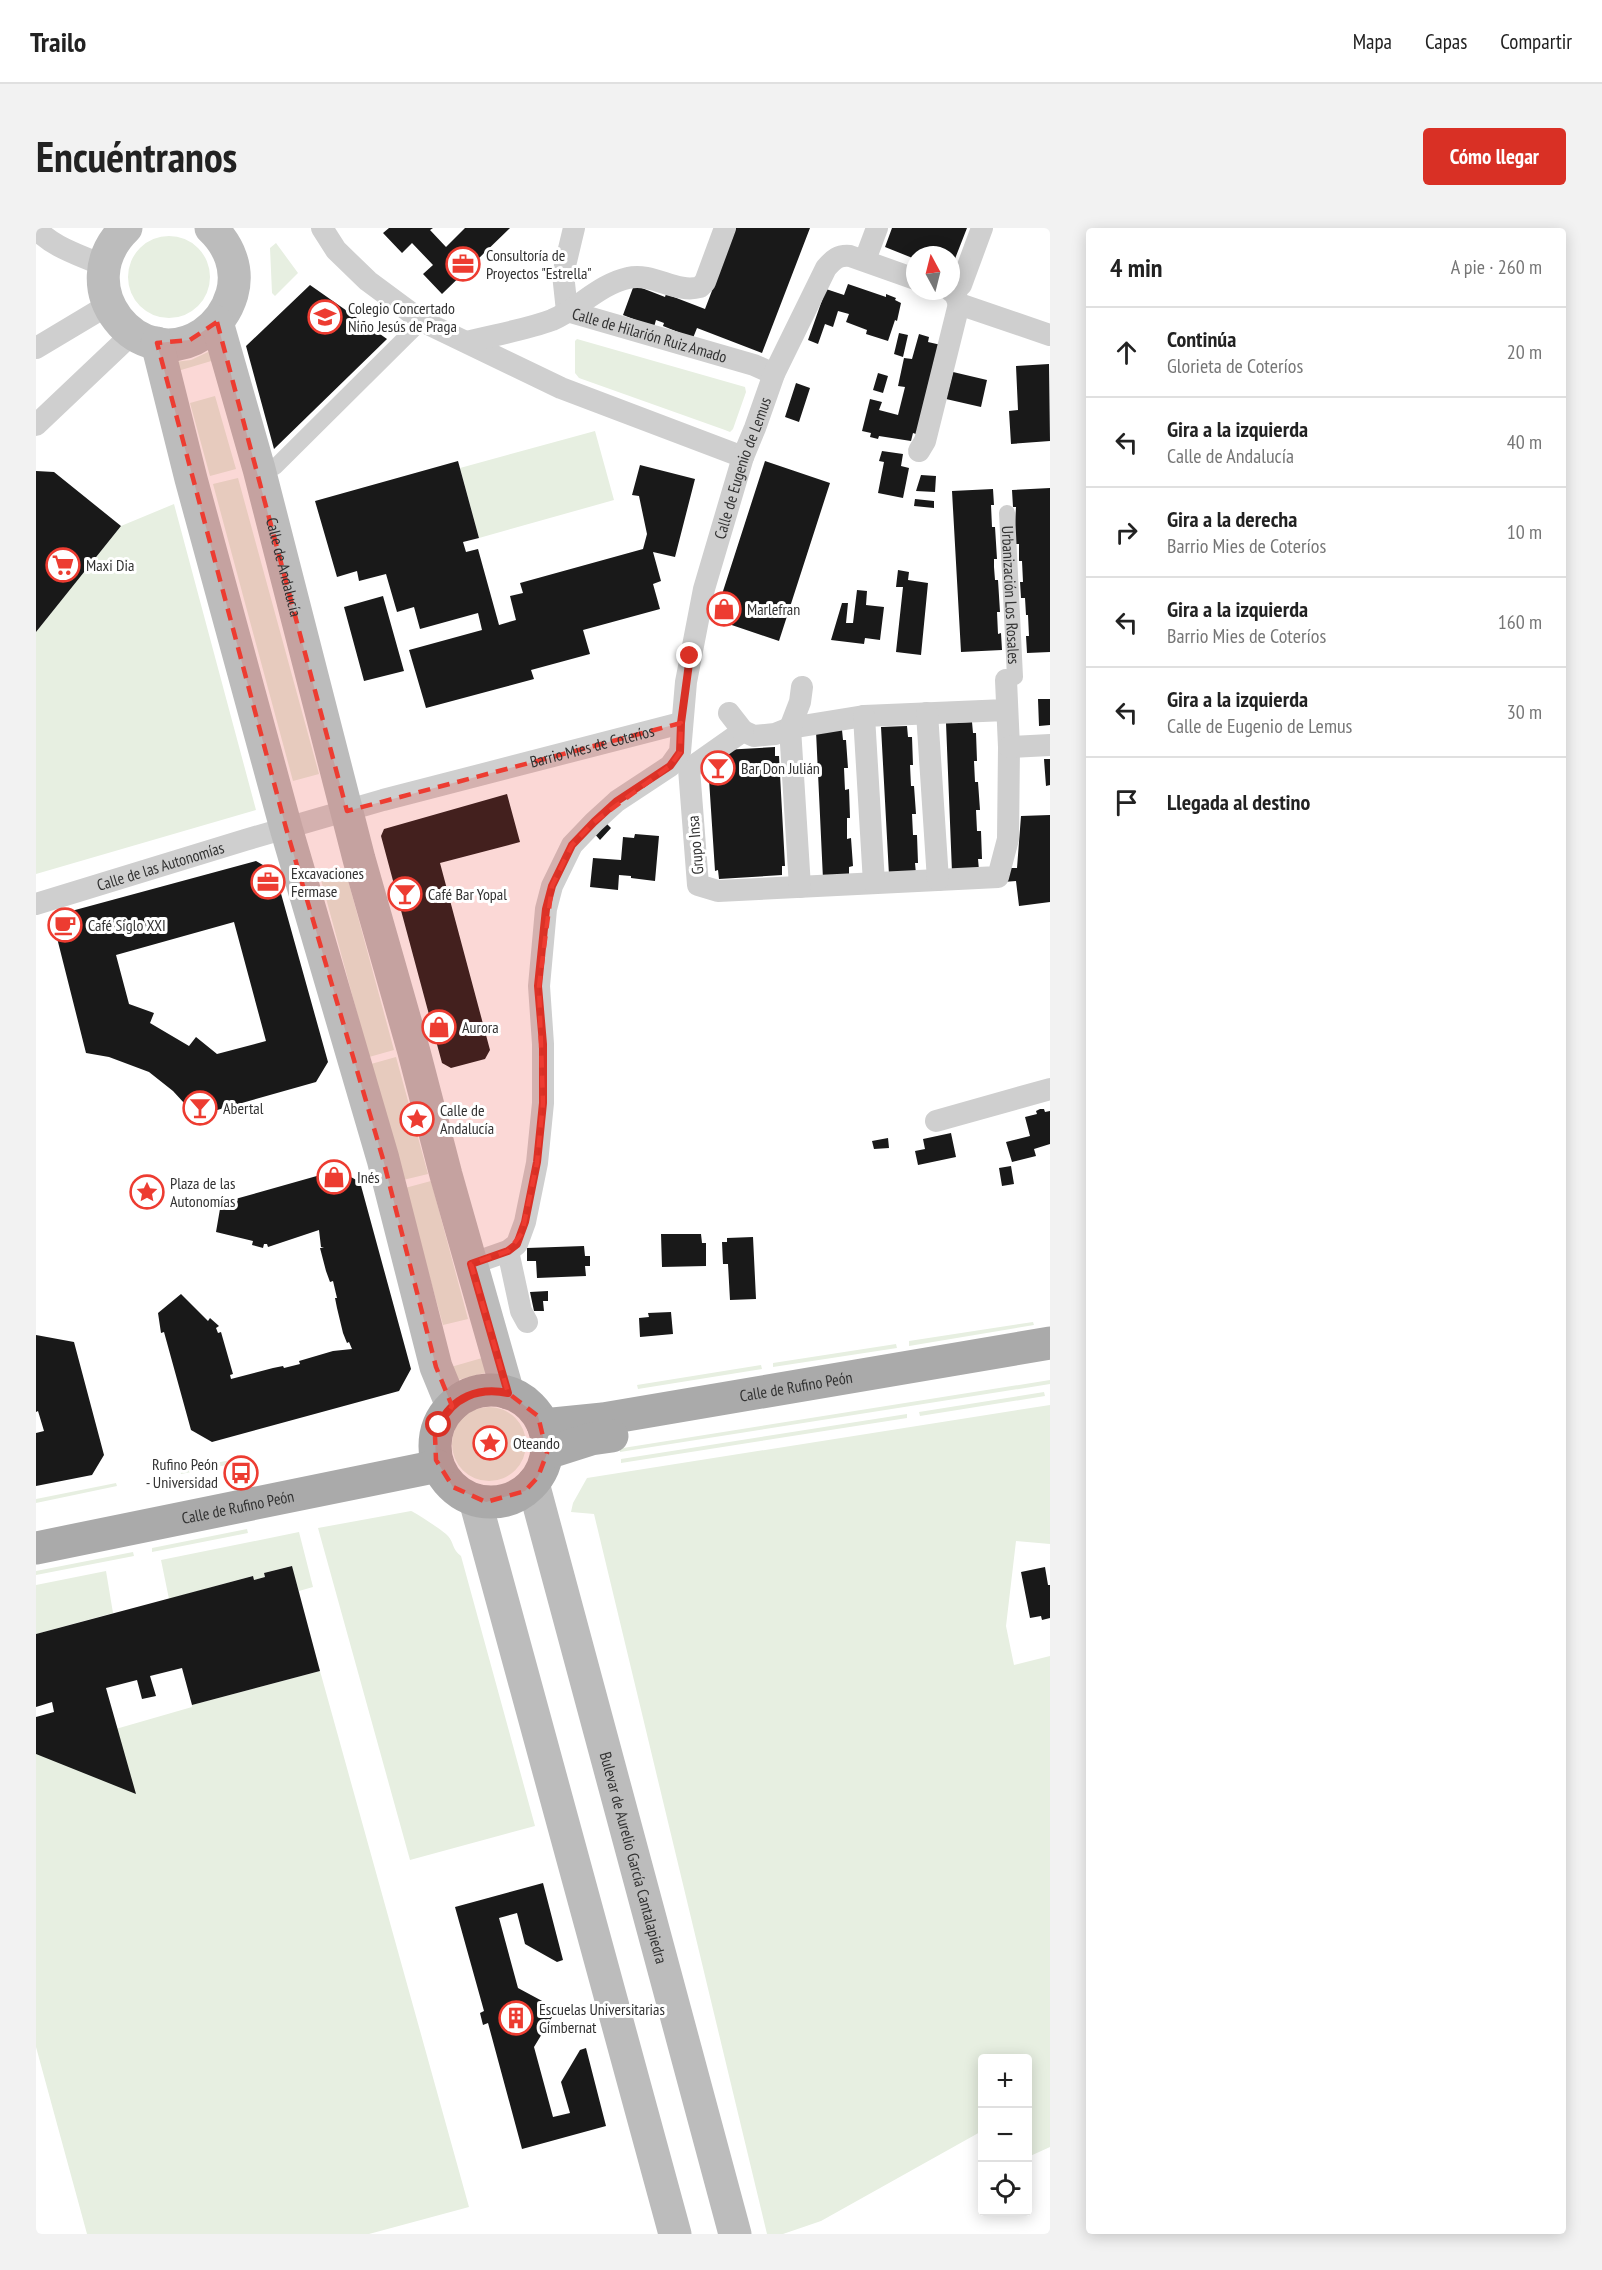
<!DOCTYPE html>
<html lang="es">
<meta charset="utf-8">
<style>
body{margin:0;font-family:"PT Sans Narrow",sans-serif;background:#f2f2f2;color:#222}
.controls{position:absolute;right:18px;bottom:18px;display:grid;overflow:hidden;border-radius:6px;box-shadow:0 3px 15px #0003}
.controls button{width:54px;height:54px;display:grid;place-items:center;padding:0;border:0;border-bottom:2px solid #e0e0e0;background:#fff;color:#222;font:30px sans-serif}
.compass{position:absolute;left:870px;top:18px;width:54px;height:54px;border-radius:50%;background:#fff;box-shadow:0 3px 15px #0003;rotate:353deg}
.stop{position:absolute;width:18px;height:18px;margin:-14px;border:4px solid #d93025;border-radius:50%;background:#fff}
.stop.end{background:#d93025;border-color:#fff;box-shadow:0 2px 6px #0008}
.list{margin:0;padding:0;list-style:none}
h2{display:flex;justify-content:space-between;align-items:center;height:78px;margin:0;padding:0 24px;font-size:26px}
h2 small{font-size:20px;font-weight:400;color:#767676}
.list li{display:grid;grid-template-columns:39px 1fr auto;gap:18px;align-items:center;box-sizing:border-box;height:90px;padding:0 24px;border-top:2px solid #e0e0e0}
.list b{display:block;font-size:22px;white-space:nowrap}
.list p{margin:0;font-size:20px;white-space:nowrap;color:#767676}
.list em{font-size:20px;font-style:normal;color:#767676}
.icon{flex:none;width:33px;height:33px;fill:none;stroke:currentColor;stroke-width:2;stroke-linecap:round;stroke-linejoin:round}
.map{position:relative;flex:none;width:1014px;height:2006px;overflow:hidden;border-radius:6px}
header{display:flex;align-items:center;gap:36px;box-sizing:border-box;height:84px;padding:0 30px;background:#fff;border-bottom:2px solid #e0e0e0}
header strong{font-size:28px}
nav{display:flex;gap:33px;margin-inline-start:auto;font-size:21px}
.intro{display:flex;align-items:center;justify-content:space-between;box-sizing:border-box;height:144px;padding:0 36px}
h1{margin:0;font-size:42px}
.button{padding:15px 27px;border-radius:6px;background:#d93025;color:#fff;font-size:21px;font-weight:700}
main{display:flex;gap:36px;padding:0 36px}
aside{flex:1;background:#fff;border-radius:6px;box-shadow:0 3px 15px #0003}
.map>svg:first-child{display:block}
</style>
<header>
<strong>Trailo</strong>
<nav><a>Mapa</a><a>Capas</a><a>Compartir</a></nav>
</header>
<div class="intro"><h1>Encuéntranos</h1><a class="button">Cómo llegar</a></div>
<main>
<div class="map">
<svg width="1014" height="2006" viewBox="0 0 1014 2006">
<rect width="100%" height="100%" fill="#fff"/>
<path fill="#e7efe1" d="M92 49a41 41 0 1 1 82 0a41 41 0 1 1-82 0Z
M240,15L262,45L239,68L236,65L234,20Z
M541,111L709,159L710,164L697,201L694,204L689,202L543,150L539,145V113Z
M172,124L177,125L182,131L135,145L139,134L155,132Z
M179,168L200,241L174,248L154,175Z
M559,203L578,272L443,310L424,240Z
M202,250L283,546L257,553L177,256Z
M138,276L220,582L0,646V404L85,298Z
M309,641L358,822L333,829L284,648Z
M360,829L392,946L367,952L335,836Z
M395,953L432,1091L407,1097L369,960Z
M997,1094L998,1097L873,1118V1113Z
M860,1116L861,1120L737,1139V1135Z
M453,1128L452,1144L418,1153L408,1141Z
M725,1137L726,1141L602,1161L601,1157Z
M1014,1152V1156L584,1224L583,1214L587,1220Z
M1008,1164L1009,1168L884,1188L883,1184Z
M1014,1177V1316L980,1313L970,1398L978,1437L1014,1428V1919L992,1929V1830H946V1903L785,1993L747,2006H731L558,1286L535,1284L537,1275L551,1250Z
M416 1216a37 37 0 1 1 74 0a37 37 0 1 1-74 0Z
M871,1186V1190L585,1235V1231Z
M210,1229L211,1233L145,1246L144,1242Z
M80,1255L81,1258L0,1275V1271Z
M375,1283C379,1284 409,1304 412,1308C418,1315 416,1321 425,1328L499,1598L374,1632L282,1300Z
M211,1301L212,1305L116,1324V1320Z
M263,1304L277,1359L263,1363L255,1338L228,1345L229,1349L218,1352L216,1348L133,1371L125,1332Z
M97,1324L98,1328L0,1347V1343Z
M70,1343L77,1385L0,1406V1357Z
M284,1443L433,1979L333,2006H51L0,1819V1524L156,1479V1477Z"/>
<path fill="#191919" fill-rule="evenodd" d="M353,0H397L394,2L410,19L429,0H474L406,66L387,46L397,37L376,15L366,25L347,5Z
M700,0H774L726,125L661,100L657,110L627,98L628,95L620,92L618,99L587,87L598,57L629,69L630,66L669,81Z
M856,0H931L915,41V27H879V31L849,19Z
M812,56L850,69V66L860,70L859,72L865,75L861,93L859,92L852,113L830,106L831,102L810,94L813,86L802,83L797,99L789,96L782,116L772,112L790,61L808,67Z
M274,57L351,111L238,221L210,118Z
M863,105L872,107L867,129L858,126Z
M883,106L893,109L892,114L905,117L883,207L877,205L875,213L843,208L842,211L834,209L835,205L826,203L834,171L846,174L843,182L862,187L869,159L862,158L868,130L876,131Z
M1013,136L1014,213L975,216L973,183L982,182L980,138Z
M917,144L951,152L945,179L910,171Z
M842,145L852,148L847,165L837,162Z
M760,155L774,160L763,194L749,189Z
M846,223L867,226L865,238L873,240L867,270L842,265L848,234L843,233Z
M422,233L443,310L427,314L430,324L442,321L463,397L480,392L474,368L487,365L484,355L607,321L611,306L603,268L596,267L604,237L659,251L639,329L617,324L625,353L617,356L624,381L547,402L554,426L495,442L498,451L390,480L373,422L446,402L442,385L384,401L378,379L361,384L350,346L323,353L321,343L301,349L279,273Z
M729,233L794,255L743,413L678,391Z
M0,243L18,244L85,298L0,404Z
M885,247L900,248L899,264L880,263Z
M1014,260V424L991,425L990,408H993L992,387H990L989,370H985L984,354H987L986,333H983V316H978L980,279H977L976,262Z
M957,261L958,277H955L956,299H959L961,331H958V339L959,352H962L964,384H961L962,406L965,405L966,422L925,424L916,263Z
M879,271L898,273V280L878,278Z
M862,342L873,344L872,352L892,355L885,427L860,424L867,359H860Z
M821,362L831,363L830,377L848,379L844,412L829,410L828,416L795,412L806,375H812L810,395H817Z
M347,368L368,443L328,453L308,379Z
M1002,471H1014V497L1003,498Z
M936,494L937,505H940L941,533H938L939,554H942L944,582H940L941,603H945L946,631H942L943,642L916,644L910,495Z
M871,498L872,509H876L877,537H874L875,558H878L880,586H876L877,607H881L882,635H879L880,646L853,647L845,499Z
M806,502L807,512H810L812,540H808L809,562L813,561L814,590H811V611L815,610L817,638L813,639V650L787,651L780,503Z
M739,519V528H743L749,638H746V647L683,651L682,642L679,643L672,536L687,522Z
M1008,531H1014V557L1010,558Z
M471,566L484,614L404,635L454,822L449,831L415,840L406,835L345,608L348,601Z
M1014,587V674L983,678L980,653L967,654V640H981L985,588Z
M568,593L575,600L564,612L557,604Z
M599,606L623,608L619,653L595,650V648L583,647L582,662L554,659L557,630L585,632L587,609L598,610Z
M220,633L239,644L292,834L280,854L160,888L137,863L113,844L73,829L50,825L19,702L28,685ZM198,694L230,813L181,826L160,809L153,818L114,795L118,785L93,776L80,727Z
M1004,881H1008L1009,884L1014,883V916L998,921L1000,928L976,934L970,914L994,908L989,889L1001,886L1000,883Z
M915,905L920,929L882,937L879,923L889,921L887,911Z
M852,910L853,920L838,921L836,913Z
M975,938L978,956L966,958L963,940Z
M302,942L324,954L375,1141L363,1163L176,1214L155,1202L128,1104L125,1105L122,1085L145,1066L172,1093L174,1090L183,1098L180,1100L182,1105L185,1104L197,1146L194,1147L195,1151L237,1140L247,1138L248,1140L264,1136L263,1133L297,1123L316,1121L313,1114L311,1115L307,1105L301,1080L299,1070H301L297,1053L294,1054L290,1043L284,1020H288L285,1019L283,1002L232,1019L231,1016H228L227,1020L216,1017L217,1013L180,1004L185,975Z
M625,1006H665L666,1015H670V1038L626,1039Z
M717,1009L720,1071L694,1072L692,1036H687L686,1014H691V1010Z
M548,1018L549,1028H554V1038H549L550,1048L501,1050L500,1033H491V1020Z
M512,1063V1073H507L508,1083H498L494,1064Z
M635,1084L637,1106L604,1109L603,1090L613,1089L612,1085Z
M0,1107L38,1114L68,1227L56,1247L0,1258V1205L8,1203L2,1183L0,1184Z
M256,1338L284,1443L156,1477L146,1440L114,1448L120,1468L106,1471L101,1452L70,1460L100,1566L0,1526V1489L18,1484L16,1474L0,1479V1406L217,1348L218,1352L229,1349L228,1345Z
M1009,1339L1012,1357H1014V1390L1006,1392L1005,1388L994,1390L985,1344Z
M507,1655L527,1732L521,1734L489,1716L481,1685L463,1690L482,1760L521,1781L498,1819L517,1889L534,1885L525,1854L544,1822L550,1820L570,1898L486,1921L452,1795L447,1797L444,1785L448,1783L419,1679Z"/>
<g fill="none" stroke-linecap="round" stroke-linejoin="round">
<g stroke="#cfcfcf" stroke-width="16">
<path d="M239,239L386,93"/>
<path id="s1" d="M971,285L979,449"/>
</g>
<g stroke="#cfcfcf" stroke-width="22">
<path d="M0,0C15,19 47,28 68,38"/>
<path d="M286,0L300,22L332,53L386,93L525,160L707,229"/>
<path d="M829,32L841,0"/>
<path d="M915,63H918L925,57L946,0"/>
<path d="M918,63L923,76L1014,107"/>
<path id="s2" d="M531,83L718,137L738,146"/>
<path d="M531,83L527,46L538,0"/>
<path d="M431,114C458,107 489,102 516,92C542,81 564,56 592,50C617,44 640,66 664,59L669,54L689,0"/>
<path d="M0,120L72,77"/>
<path d="M0,197L97,105"/>
<path d="M883,223L889,213L923,76"/>
<path d="M970,452L973,519L972,611L962,649L682,663L662,657L653,541L707,503L718,508L739,506L754,500L828,488L970,482"/>
<path d="M693,485L707,503"/>
<path d="M891,485L902,652"/>
<path d="M828,488L838,655"/>
<path d="M973,519L1014,517"/>
<path d="M764,659L754,500L764,474L766,459"/>
<path id="s3" d="M0,676L209,612L347,572L645,495"/>
<path d="M900,893L1014,861"/>
<path d="M472,1023L485,1083L491,1094"/>
<path id="s4" d="M435,1036L472,1023L481,1016L489,994L501,935L507,875V816L503,758L510,681L516,658L536,617L558,594L581,573L634,538L644,524L650,454L668,361L707,229L719,200L738,146L790,40C798,31 802,27 814,28L879,51"/>
</g>
<g stroke="#bcbcbc" stroke-width="33">
<path d="M90,0C29,59 103,148 167,106C182,96 191,83 196,66C203,41 193,17 175,0"/>
<path id="s5" d="M181,94L223,241L323,631L378,824L410,947L472,1165"/>
<path d="M121,115L155,251L250,600L347,931L400,1139L416,1178"/>
<path id="s6" d="M497,1255L699,2006"/>
<path d="M439,1272L639,2006"/>
</g>
<g stroke="#aaa" stroke-width="33">
<circle cx="455" cy="1218" r="56"/>
<path id="s7" d="M507,1197L567,1191L1014,1115"/>
<path d="M511,1225L555,1211L576,1208"/>
<path id="s8" d="M0,1320L402,1238"/>
</g>
</g>
<g fill="none" stroke-linecap="round" stroke-linejoin="round">
<path stroke="#d93025" stroke-width="8" d="M403,1197C417,1169 442,1159 472,1165L435,1036L472,1023L481,1016L489,994L501,934L507,875V816L502,758L510,681L516,658L536,617L558,594L581,573L634,538L644,524L645,495L654,428"/>
</g>
<path fill="#ed3c31" fill-opacity="0.2" stroke="#ed3c31" stroke-width="4.5" stroke-dasharray="12 8" stroke-linejoin="round" d="M181,94L311,583L645,495L644,524L634,538L558,594L536,617L516,658L503,758L507,875L501,935L486,1005L472,1023L435,1036L472,1165L502,1188L511,1225L502,1249L489,1263L450,1274L417,1259L400,1232L399,1208L416,1178L400,1139L347,931L250,600L121,115L154,112Z"/>
<defs>
<symbol id="office-ring" viewBox="-11 -11 22 22"><circle r="9.5" fill="#fff" stroke="#ed3c31" stroke-width="1.5"/><path d="M-6-3h4V-5.5h4V-3h4V5H-6ZM-1-4.5V-3h2v-1.5ZM-6 0V1H6V0Z" fill="#ed3c31"/></symbol>
<symbol id="school-ring" viewBox="-11 -11 22 22"><circle r="9.5" fill="#fff" stroke="#ed3c31" stroke-width="1.5"/><path d="M0-5L7-2L0 1L-7-2ZM-4 1L0 2.5L4 1V4Q0 6-4 4Z" fill="#ed3c31"/></symbol>
<symbol id="supermarket-ring" viewBox="-11 -11 22 22"><circle r="9.5" fill="#fff" stroke="#ed3c31" stroke-width="1.5"/><path d="M-6-5.5h2.5l.6 2H6L4.5 2H-2.5L-4.4-4H-6ZM-1.5 3.2a1.3 1.3 0 1 0 .1 0ZM3 3.2a1.3 1.3 0 1 0 .1 0Z" fill="#ed3c31"/></symbol>
<symbol id="shop-ring" viewBox="-11 -11 22 22"><circle r="9.5" fill="#fff" stroke="#ed3c31" stroke-width="1.5"/><path d="M-5-2.5h2.3a2.7 3.5 0 0 1 5.4 0H5L5.5 6h-11ZM-1.5-2.5h3a1.5 2.3 0 0 0-3 0Z" fill="#ed3c31"/></symbol>
<symbol id="bar-ring" viewBox="-11 -11 22 22"><circle r="9.5" fill="#fff" stroke="#ed3c31" stroke-width="1.5"/><path d="M-6-5H6L.8 .8V4.5H3.5V6h-7V4.5H-.8V.8Z" fill="#ed3c31"/></symbol>
<symbol id="cafe-ring" viewBox="-11 -11 22 22"><circle r="9.5" fill="#fff" stroke="#ed3c31" stroke-width="1.5"/><path d="M-5.5-4.5H6V0H3Q3 3.5 0 3.5H-2.5Q-5.5 3.5-5.5 0ZM3-3.2v2h1.7v-2ZM-6 4.5H4V6H-6Z" fill="#ed3c31"/></symbol>
<symbol id="sight-ring" viewBox="-11 -11 22 22"><circle r="9.5" fill="#fff" stroke="#ed3c31" stroke-width="1.5"/><path d="M0-6L1.8-2.2L6-1.7L2.9 1.2L3.7 5.4L0 3.3L-3.7 5.4L-2.9 1.2L-6-1.7L-1.8-2.2Z" fill="#ed3c31"/></symbol>
<symbol id="bus-ring" viewBox="-11 -11 22 22"><circle r="9.5" fill="#fff" stroke="#ed3c31" stroke-width="1.5"/><path d="M-5-6H5V4H4V6H2V4H-2V6H-4V4H-5ZM-3.5-4V0h7V-4ZM-3.5 1.2v1.5H-2V1.2ZM2 1.2v1.5H3.5V1.2Z" fill="#ed3c31"/></symbol>
<symbol id="building-ring" viewBox="-11 -11 22 22"><circle r="9.5" fill="#fff" stroke="#ed3c31" stroke-width="1.5"/><path d="M-4-6H4V6H1V3H-1V6H-4ZM-2.5-4.3h1.7v1.8h-1.7ZM.8-4.3h1.7v1.8H.8ZM-2.5-1h1.7V.8h-1.7ZM.8-1h1.7V.8H.8Z" fill="#ed3c31"/></symbol>
</defs>
<g fill-rule="evenodd">
<use href="#office-ring" x="408" y="17" width="38" height="38"/>
<use href="#school-ring" x="270" y="70" width="38" height="38"/>
<use href="#supermarket-ring" x="8" y="318" width="38" height="38"/>
<use href="#shop-ring" x="669" y="362" width="38" height="38"/>
<use href="#bar-ring" x="663" y="521" width="38" height="38"/>
<use href="#office-ring" x="213" y="635" width="38" height="38"/>
<use href="#bar-ring" x="350" y="647" width="38" height="38"/>
<use href="#cafe-ring" x="10" y="678" width="38" height="38"/>
<use href="#shop-ring" x="384" y="780" width="38" height="38"/>
<use href="#bar-ring" x="145" y="861" width="38" height="38"/>
<use href="#sight-ring" x="362" y="872" width="38" height="38"/>
<use href="#shop-ring" x="279" y="930" width="38" height="38"/>
<use href="#sight-ring" x="92" y="945" width="38" height="38"/>
<use href="#sight-ring" x="435" y="1196" width="38" height="38"/>
<use href="#bus-ring" x="186" y="1226" width="38" height="38"/>
<use href="#building-ring" x="461" y="1771" width="38" height="38"/>
</g>
<g text-anchor="middle" dominant-baseline="central" stroke-width="6" stroke-linejoin="round" paint-order="stroke">
<g font-size="16" fill="#323232" stroke="#fff" text-anchor="start">
<text x="450" y="27">Consultoría de<tspan x="450" dy="18">Proyectos "Estrella"</tspan></text>
<text x="312" y="80">Colegio Concertado<tspan x="312" dy="18">Niño Jesús de Praga</tspan></text>
<text x="50" y="337">Maxi Dia</text>
<text x="711" y="381">Marlefran</text>
<text x="705" y="540">Bar Don Julián</text>
<text x="255" y="645">Excavaciones<tspan x="255" dy="18">Fermase</tspan></text>
<text x="392" y="666">Café Bar Yopal</text>
<text x="52" y="697">Café Siglo XXI</text>
<text x="426" y="799">Aurora</text>
<text x="187" y="880">Abertal</text>
<text x="404" y="882">Calle de<tspan x="404" dy="18">Andalucía</tspan></text>
<text x="321" y="949">Inés</text>
<text x="134" y="955">Plaza de las<tspan x="134" dy="18">Autonomías</tspan></text>
<text x="477" y="1215">Oteando</text>
<text x="182" y="1236" text-anchor="end">Rufino Peón<tspan x="182" dy="18">- Universidad</tspan></text>
<text x="503" y="1781">Escuelas Universitarias<tspan x="503" dy="18">Gimbernat</tspan></text>
</g>
<g font-size="16" fill="#323232" stroke="#fff">
<text stroke="none"><textPath href="#s2" startOffset="86">Calle de Hilarión Ruiz Amado</textPath></text>
<text stroke="none"><textPath href="#s4" startOffset="894">Calle de Eugenio de Lemus</textPath></text>
<text stroke="none"><textPath href="#s5" startOffset="254">Calle de Andalucía</textPath></text>
<text stroke="none"><textPath href="#s1" startOffset="82">Urbanización Los Rosales</textPath></text>
<text stroke="none"><textPath href="#s3" startOffset="578">Barrio Mies de Coteríos</textPath></text>
<text transform="translate(659 617) rotate(-95)">Grupo Insa</text>
<text stroke="none"><textPath href="#s3" startOffset="130">Calle de las Autonomías</textPath></text>
<text stroke="none"><textPath href="#s7" startOffset="256">Calle de Rufino Peón</textPath></text>
<text stroke="none"><textPath href="#s8" startOffset="206">Calle de Rufino Peón</textPath></text>
<text stroke="none"><textPath href="#s6" startOffset="388">Bulevar de Aurelio García Cantalapiedra</textPath></text>
</g>
</g>
</svg>
<div class="controls">
<button>+</button>
<button>−</button>
<button><svg class="icon" aria-label="locate" viewBox="0 0 24 24"><circle cx="12" cy="12" r="6"/><path d="M12 2v4M12 18v4M2 12h4M18 12h4"/></svg></button>
</div>
<svg class="compass" viewBox="-18 -18 36 36"><path d="M0-13l5 13h-10z" fill="#e53935"/><path d="M0 13l5-13h-10z" fill="#767676"/></svg>
<div class="stop" style="left:403px;top:1197px"></div>
<div class="stop end" style="left:654px;top:428px"></div>
</div>
<aside>
<h2>4 min<small>A pie · 260 m</small></h2>
<ul class="list">
<li><svg class="icon" aria-label="ahead" viewBox="0 0 24 24"><path d="M12 20V5M6 11l6-6 6 6"/></svg><div><b>Continúa</b><p>Glorieta de Coteríos</p></div><em>20 m</em></li>
<li><svg class="icon" aria-label="left" viewBox="0 0 24 24"><path d="M17 20v-9H6M10 6l-5 5 5 5"/></svg><div><b>Gira a la izquierda</b><p>Calle de Andalucía</p></div><em>40 m</em></li>
<li><svg class="icon" aria-label="right" viewBox="0 0 24 24"><path d="M7 20v-9h11M14 6l5 5-5 5"/></svg><div><b>Gira a la derecha</b><p>Barrio Mies de Coteríos</p></div><em>10 m</em></li>
<li><svg class="icon" aria-label="left" viewBox="0 0 24 24"><path d="M17 20v-9H6M10 6l-5 5 5 5"/></svg><div><b>Gira a la izquierda</b><p>Barrio Mies de Coteríos</p></div><em>160 m</em></li>
<li><svg class="icon" aria-label="left" viewBox="0 0 24 24"><path d="M17 20v-9H6M10 6l-5 5 5 5"/></svg><div><b>Gira a la izquierda</b><p>Calle de Eugenio de Lemus</p></div><em>30 m</em></li>
<li><svg class="icon" aria-label="arrive" viewBox="0 0 24 24"><path d="M6 21V4h12l-3 4 3 4H6"/></svg><div><b>Llegada al destino</b></div></li>
</ul>
</aside>
</main>
